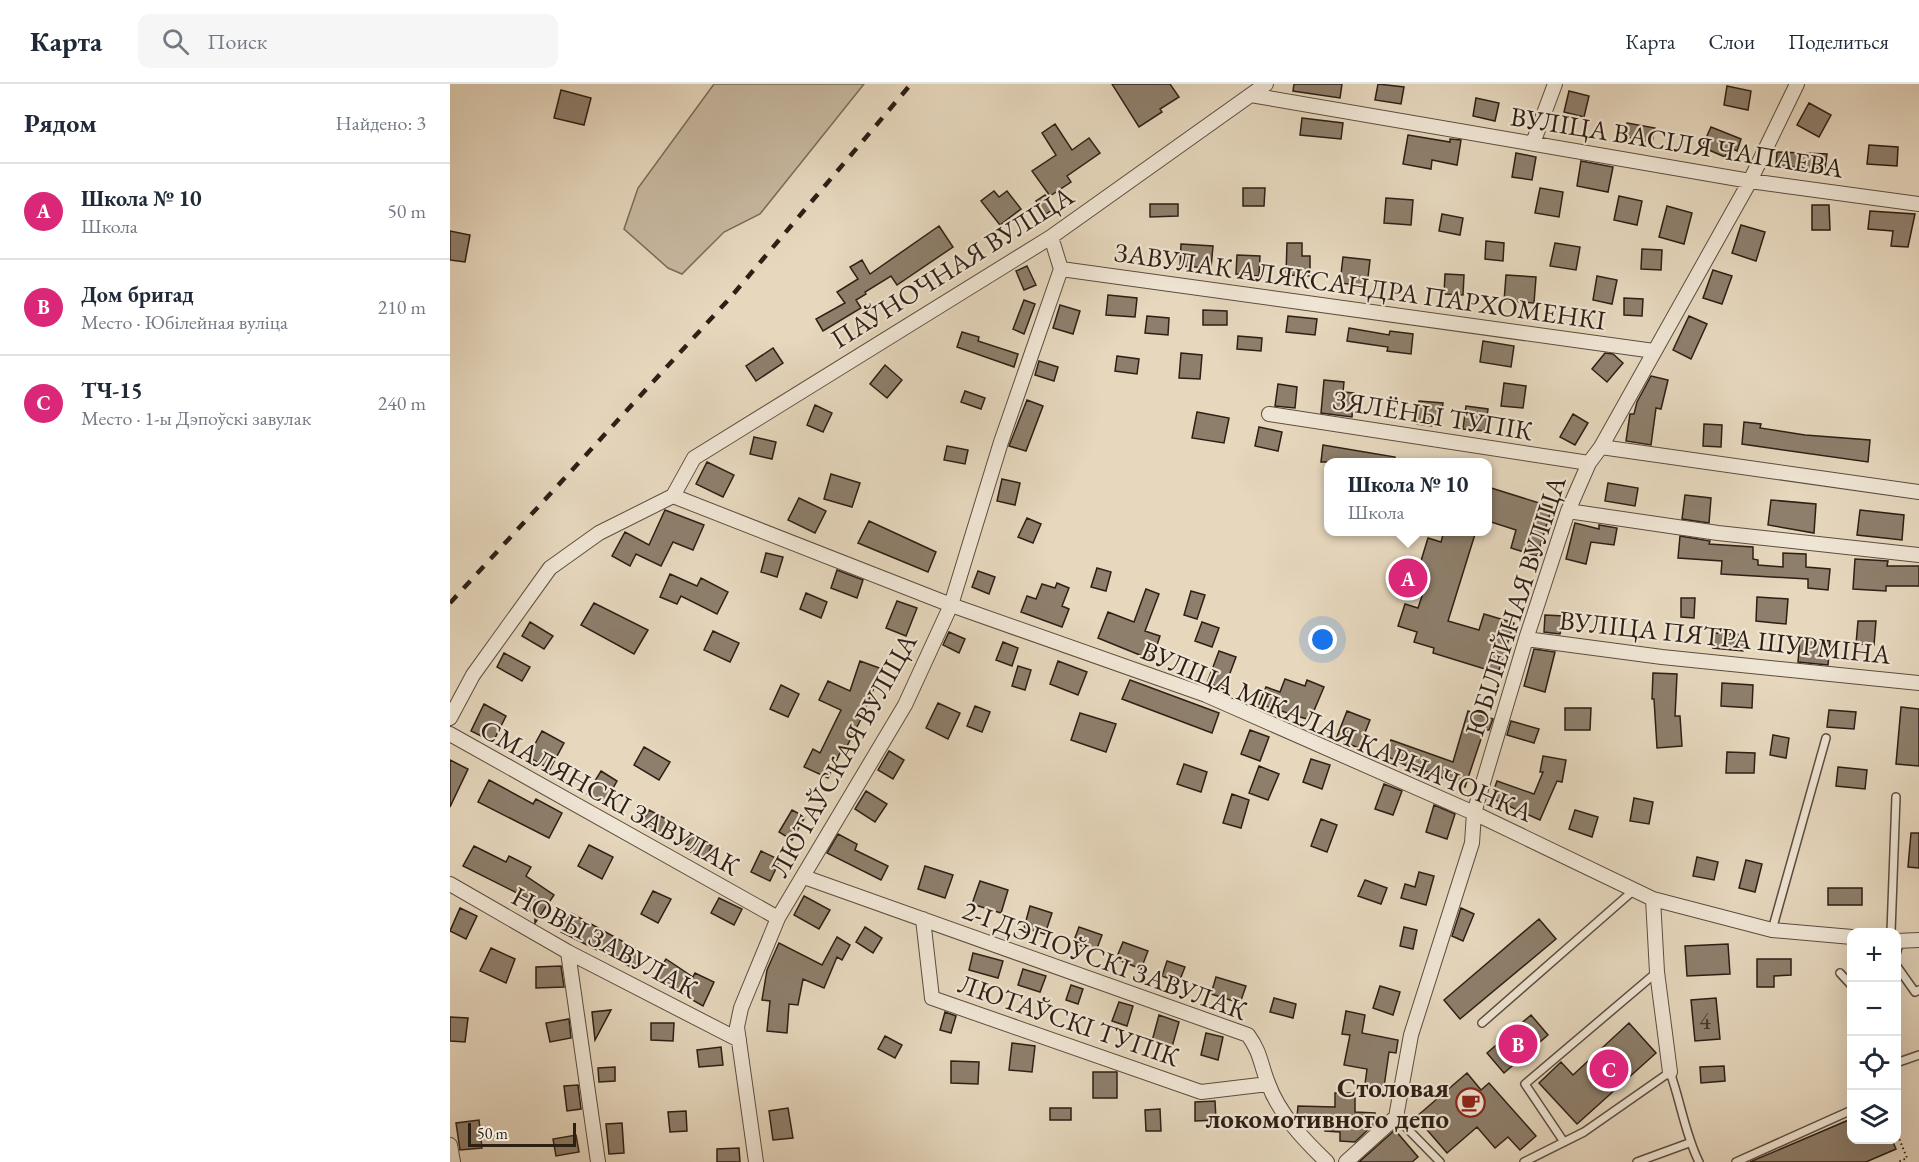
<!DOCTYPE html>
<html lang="ru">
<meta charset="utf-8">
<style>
body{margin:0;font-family:"EB Garamond",serif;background:#f6f6f7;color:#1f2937}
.controls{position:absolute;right:18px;bottom:18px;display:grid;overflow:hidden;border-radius:12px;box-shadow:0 6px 24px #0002}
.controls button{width:54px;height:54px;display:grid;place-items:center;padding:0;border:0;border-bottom:2px solid #e0e1e3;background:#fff;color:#1f2937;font:30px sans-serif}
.scale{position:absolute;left:18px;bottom:15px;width:108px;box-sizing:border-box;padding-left:6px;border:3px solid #2e1f15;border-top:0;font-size:16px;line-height:21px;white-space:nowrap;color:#2e1f15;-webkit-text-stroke:4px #efe5d4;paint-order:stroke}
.you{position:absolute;left:873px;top:556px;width:21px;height:21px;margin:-15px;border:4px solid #fff;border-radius:50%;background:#1a73e8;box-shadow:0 0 0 9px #1a73e833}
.badge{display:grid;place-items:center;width:39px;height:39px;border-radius:50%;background:#db2777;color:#fff;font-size:20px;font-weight:700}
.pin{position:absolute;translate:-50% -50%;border:3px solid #fff;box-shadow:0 2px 6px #0006}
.popup{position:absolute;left:874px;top:374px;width:168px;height:78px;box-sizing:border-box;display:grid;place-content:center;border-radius:12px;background:#fff;filter:drop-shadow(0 2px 4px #0005);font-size:20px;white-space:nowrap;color:#747a83}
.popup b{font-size:22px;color:#1f2937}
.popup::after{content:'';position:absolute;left:50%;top:100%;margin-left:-12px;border:12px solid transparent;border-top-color:#fff}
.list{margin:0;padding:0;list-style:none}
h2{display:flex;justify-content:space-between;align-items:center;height:78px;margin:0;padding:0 24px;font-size:26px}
h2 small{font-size:20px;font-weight:400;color:#747a83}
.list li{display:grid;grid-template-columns:39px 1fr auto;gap:18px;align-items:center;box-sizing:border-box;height:96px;padding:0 24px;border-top:2px solid #e0e1e3}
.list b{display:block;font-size:22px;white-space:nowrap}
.list p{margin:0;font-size:20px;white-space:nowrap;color:#747a83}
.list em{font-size:20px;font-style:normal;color:#747a83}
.icon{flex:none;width:33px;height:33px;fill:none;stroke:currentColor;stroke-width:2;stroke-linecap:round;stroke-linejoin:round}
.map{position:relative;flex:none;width:1469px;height:1078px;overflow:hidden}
header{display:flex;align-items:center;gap:36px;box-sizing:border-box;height:84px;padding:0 30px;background:#fff;border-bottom:2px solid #e0e1e3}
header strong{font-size:28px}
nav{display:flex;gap:33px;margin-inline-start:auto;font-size:21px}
.search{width:420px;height:54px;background:#f6f6f7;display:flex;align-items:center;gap:15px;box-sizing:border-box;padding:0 21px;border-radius:12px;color:#747a83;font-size:22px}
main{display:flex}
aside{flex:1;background:#fff}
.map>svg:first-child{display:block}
</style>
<header>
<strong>Карта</strong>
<div class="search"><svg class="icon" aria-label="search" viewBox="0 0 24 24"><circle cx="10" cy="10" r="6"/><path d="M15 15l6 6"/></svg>Поиск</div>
<nav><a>Карта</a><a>Слои</a><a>Поделиться</a></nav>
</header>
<main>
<aside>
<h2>Рядом<small>Найдено: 3</small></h2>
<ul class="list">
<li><span class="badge">A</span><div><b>Школа № 10</b><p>Школа</p></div><em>50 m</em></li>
<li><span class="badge">B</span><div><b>Дом бригад</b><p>Место · Юбілейная вуліца</p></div><em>210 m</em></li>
<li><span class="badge">C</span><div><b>ТЧ-15</b><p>Место · 1-ы Дэпоўскі завулак</p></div><em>240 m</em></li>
</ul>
</aside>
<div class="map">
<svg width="1469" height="1078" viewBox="0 0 1469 1078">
<rect width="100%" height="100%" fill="#e6d7bd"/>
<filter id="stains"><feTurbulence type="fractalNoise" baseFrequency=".00333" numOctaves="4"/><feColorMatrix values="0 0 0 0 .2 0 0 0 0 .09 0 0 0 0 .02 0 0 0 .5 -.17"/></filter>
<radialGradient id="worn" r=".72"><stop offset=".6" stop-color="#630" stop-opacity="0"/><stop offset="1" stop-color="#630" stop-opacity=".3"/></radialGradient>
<path fill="#c7b8a0" stroke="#7a6c5a" stroke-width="1.5" d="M264,0H414L310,130L274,148L232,190L218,184L174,145L188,104Z"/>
<path fill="#8e7f6c" stroke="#2e1f15" stroke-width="1.5" d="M662,0H720L729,13L710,25L712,28L689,43Z
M844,0H892L890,14L843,7Z
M928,0L954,3L951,20L925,16Z
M1277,2L1301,7L1298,26L1274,21Z
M111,6L141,14L134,41L104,34Z
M1119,7L1139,12L1134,33L1114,28Z
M1026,14L1049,19L1045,37L1023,32Z
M1359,19L1381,31L1369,53L1347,41Z
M852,34L893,39L891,55L850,51Z
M1177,39L1205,44L1202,58L1174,53Z
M605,40L622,66L639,54L650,69L617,92L621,98L600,112L582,87L606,71L592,49Z
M1261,43L1291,55L1287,67L1279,63L1275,73L1252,63Z
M958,51L1000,58V55L1011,56L1007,81L982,76L981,85L953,80Z
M1419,61L1448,63L1447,82L1417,80Z
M1327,68L1377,70L1375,85L1326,82Z
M1066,69L1086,73L1082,96L1062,93Z
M1131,77L1163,83L1158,108L1127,102Z
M793,104H815L814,122H793Z
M1090,104L1113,108L1109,133L1085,129Z
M544,107L549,113L557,107L571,125L550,141L531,117Z
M595,111L605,124L596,130L586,117Z
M1169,112L1192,117L1187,141L1164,136Z
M936,114L963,116L961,141L934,139Z
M700,120H728V132L700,133Z
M1362,121H1379L1380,146H1362Z
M1217,122L1242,129L1234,160L1209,153Z
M1420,127L1465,130L1458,163L1441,162L1443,147L1418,145Z
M992,130L1013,134L1010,151L989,147Z
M1291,141L1315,148L1306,177L1282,169Z
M489,142L503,163L447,201L441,192L415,208L416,210L406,216L411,224L373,247L366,235L395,219L387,208L408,195L400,183L412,176L420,190Z
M0,147L20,151L15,178L0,176Z
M1036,157L1054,159L1053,177L1035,175Z
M837,159H852V172H860V192L836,191Z
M1105,159L1130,163L1126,186L1100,182Z
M731,160L763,162L761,184L730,182Z
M1192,165L1212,166L1211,186L1191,185Z
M787,171L810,172L809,192L786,190Z
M893,173L920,176L917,202L890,199Z
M577,182L586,201L574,206L566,187Z
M1263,186L1282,192L1272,220L1253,214Z
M995,190L1014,191L1013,211L994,210Z
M1056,191L1086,193L1084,219L1054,217Z
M1147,192L1167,196L1162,220L1143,216Z
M658,211L687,214L685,233L656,231Z
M1174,214L1193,215L1192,232L1174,231Z
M574,216L585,220L574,250L563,245Z
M610,221L630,227L623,250L603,244Z
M753,226L777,227V241H753Z
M697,232L719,234L718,251L695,249Z
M838,232L867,235L865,251L836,248Z
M1239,232L1257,240L1241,275L1223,266Z
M899,244L939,251L940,247L963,250L961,270L937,267L938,263L897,257Z
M512,248L529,253L528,257L568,270L564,283L507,263Z
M788,252L812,254L811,267L787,265Z
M1033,257L1064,262L1061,283L1030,278Z
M323,264L333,279L306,297L296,282Z
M731,269L752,271L750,295L729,294Z
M1155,269L1163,270L1173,279L1157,298L1142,285Z
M667,272L689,275L687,290L665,287Z
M589,277L608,283L604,297L585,291Z
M435,281L452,296L437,314L420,300Z
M1201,292L1218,296L1211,325L1206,324L1201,361L1176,357L1180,330H1184L1187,318Z
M874,296L894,298L893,308L904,309L902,333L871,329Z
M1054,299L1076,302L1073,324L1051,322Z
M828,300L847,303L845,324L825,322Z
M515,307L535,314L531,325L511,318Z
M577,316L593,322L576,367L559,362Z
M969,317L993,319L990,343L967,340Z
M365,321L382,329L373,348L357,341Z
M1016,322L1038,325L1035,347L1013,345Z
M747,328L779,334L774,359L742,354Z
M1123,330L1138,339L1125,361L1110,353Z
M1294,338L1311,340L1310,344L1355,351L1420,356L1418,378L1292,360Z
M1254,340L1272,341L1271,363L1253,362Z
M809,343L832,348L828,367L805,362Z
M304,353L326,358L322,375L300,370Z
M873,361L945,373L944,378H871Z
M497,362L518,366L515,380L494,376Z
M257,378L284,391L273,413L246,400Z
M381,390L410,399L402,423L374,415Z
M552,395L570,399L565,421L547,417Z
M1158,399L1188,404L1185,422L1155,417Z
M1038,403L1102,423L1087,472L1061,464L1066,446L1038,437Z
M1235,411L1261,414L1259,439L1232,435Z
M349,414L376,427L365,449L338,436Z
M1321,416L1366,420L1364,449L1318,441Z
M215,426L254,441L243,466L223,458L211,482L186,470L180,482L162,472L175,448L199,461Z
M1410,426L1454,431L1452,456L1407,451Z
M577,434L591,440L583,459L568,453Z
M419,437L486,468L478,488L408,459Z
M1125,439L1149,445V441L1167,444L1164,461L1141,458L1136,480L1116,475Z
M994,447H1026L998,537L1029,546L1034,530L1064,539L1048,589L983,569L984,564L964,558L967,548L948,542L955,520L968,524L978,494L967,490L978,454L991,458Z
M1230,452L1260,457L1259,460L1303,463V475L1308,476V481L1333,483V469L1356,470V483L1380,485L1378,506L1358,504V495L1271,490L1272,477L1228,474Z
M316,469L333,473L327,493L311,488Z
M1405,475L1438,477L1437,482H1469V502H1436V507L1403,505Z
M647,484L661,488L656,507L641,503Z
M387,486L413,496L407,514L381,504Z
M528,487L545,493L539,510L522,503Z
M220,490L247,502L251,494L278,508L267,530L231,512L227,520L210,513Z
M607,499L619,504L612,522L619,525L612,543L571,528L577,512L586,515L592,500L605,504Z
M696,505L709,510L695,547L710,552L702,576L648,554L658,528L684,538Z
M741,507L755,511L747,535L734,531Z
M356,509L377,518L371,534L350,525Z
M1307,513L1338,515L1336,540L1306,537Z
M1231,514H1245L1244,534L1231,533Z
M447,517L467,524L456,552L436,544Z
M144,519L198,546L184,570L131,541Z
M1095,531L1114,532L1110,550L1094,548Z
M1408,537H1426L1424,561L1406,560Z
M80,538L103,552L94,565L72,552Z
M752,538L769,544L762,563L745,557Z
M263,547L289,559L280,578L254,566Z
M499,548L515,555L509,569L493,561Z
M1265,549L1295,551L1293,567L1263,564Z
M1350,554L1380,557L1378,581L1348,578Z
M553,558L568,564L562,582L546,576Z
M1084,565L1105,568L1095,608L1074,602Z
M769,567L786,573L774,605L757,599Z
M54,569L80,583L72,597L47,583Z
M410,577L432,585L411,635L397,662L394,661L378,694L354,683L363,665L370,669L391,626L369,616L378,597L400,607Z
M608,577L637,588L628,611L600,600Z
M568,582L581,586L575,606L562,602Z
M1203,589L1227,590L1225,632H1230L1232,662L1207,664L1204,615H1202Z
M835,595L855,602L857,596L874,603L860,636L809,620L816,603L830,608Z
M680,596L769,629L762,649L672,615Z
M1272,599L1303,601L1302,624L1271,622Z
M331,601L349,610L338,633L320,625Z
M488,619L510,629L498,655L476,644Z
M34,620L56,632L43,658L21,647Z
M525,622L540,628L532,648L517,642Z
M1451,623L1469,625V682L1446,680Z
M1115,624H1141L1140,646H1115Z
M1379,626L1406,628L1404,645L1377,643Z
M897,627L920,636L909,664L886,655Z
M1018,627L1043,635L1039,646H1034L1015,703L976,687L974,690L934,671L941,656L1003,678Z
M630,629L666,640L656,668L621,656Z
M1061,637L1089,645L1084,659L1057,651Z
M800,646L819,653L810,677L791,670Z
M92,647L114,659L100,685L78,673Z
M1323,651L1339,654L1336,674L1320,671Z
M194,663L220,678L209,696L184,681Z
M439,667L454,676L443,695L428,686Z
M1277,668L1305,669L1304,689H1276Z
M1093,672L1116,676L1112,698L1107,697L1090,736L1041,714L1047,697L1084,710L1093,688H1090Z
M861,675L880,681L872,705L853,698Z
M0,676L18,685L0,723Z
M734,680L757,688L751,708L727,700Z
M809,682L829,690L818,716L799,709Z
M1388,683L1417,686L1415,705L1386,702Z
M151,687L167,697L154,720L137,710Z
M39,696L83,720L86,715L112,729L99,754L28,718Z
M934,700L952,707L943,731L925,725Z
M416,707L437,720L425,738L405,725Z
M782,710L799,716L791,744L773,739Z
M1184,714L1203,718L1199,740L1180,737Z
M984,721L1005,730L997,755L976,748Z
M199,726L220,737L212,752L191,741Z
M342,726L355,733L342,756L329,748Z
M1125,726L1148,733L1142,753L1119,745Z
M871,735L887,741L877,768L861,762Z
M1461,749H1469V784L1458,783Z
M388,750L407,760L405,766L438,782L431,796L377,769Z
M242,751L262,762L254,776L234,764Z
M139,761L163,773L152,795L128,782Z
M24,762L56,778L59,772L81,783L76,792L104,811L85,839V829L74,823L79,815L13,782Z
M311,767L330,776L320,797L301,788Z
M1247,773L1268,778L1264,796L1243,792Z
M1296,776L1312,780L1305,808L1289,804Z
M475,782L503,791L495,814L468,805Z
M969,788L984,792L976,821L951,814L955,800L965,803Z
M915,796L937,804L931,820L908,812Z
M530,797L558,806L551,829L522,820Z
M1378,804H1412V821H1378Z
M203,807L221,815L208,839L191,830Z
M354,812L380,826L369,845L344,831Z
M269,814L292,825L284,841L261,829Z
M580,822L602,829L595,850L574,844Z
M10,824L27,832L16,855L0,847Z
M1011,824L1024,830L1013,857L1002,852Z
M121,829L192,868L183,884L111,848Z
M1089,835L1106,855L1010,935L994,916Z
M415,843L432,854L423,869L406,858Z
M629,843L652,851L646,867L623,859Z
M954,843L967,846L963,865L950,862Z
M387,853L400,861L392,876L387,873L374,904L353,895L348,921L339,920L337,949L317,947L320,917L312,916L317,886L329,859L372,881Z
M673,858L698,867L691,885L666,875Z
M1278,860L1280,890L1237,892L1235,862Z
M41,864L65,875L56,899L30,887Z
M523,869L553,877L548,894L519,886Z
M216,875L243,893L245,889L264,898L253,922L204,894Z
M1307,875H1341V891L1324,892V903H1307Z
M717,877L735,883L729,898L712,892Z
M111,882L114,903L86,904V883Z
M573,885L596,892L590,908L568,901Z
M766,893L796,902L790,919L761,910Z
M621,901L633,905L628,920L616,916Z
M930,902L950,908L943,931L923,924Z
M824,914L846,920L843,934L820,928Z
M1266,914L1270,955L1245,957L1241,916Z
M669,918L683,922L677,942L662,937Z
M161,926L145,956L142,928Z
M896,927L915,931L912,949L948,956L946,969L939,968L934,1003L915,1000L917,985L894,981L900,951L892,950Z
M495,928L506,932L501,949L490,946Z
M709,931L729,938L722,963L702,957Z
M1081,931L1098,951L1054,989L1037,969Z
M0,933L18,934L15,958L0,957Z
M119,935L121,954L100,958L96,939Z
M201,939H224L223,957L201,956Z
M1179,939L1206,969L1127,1040L1089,999L1111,978L1123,991Z
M756,949L773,953L768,976L751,971Z
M435,952L452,961L445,974L428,965Z
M562,959L585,962L582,988L559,986Z
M271,963L273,981L249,983L247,966Z
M501,977L529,978L528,1000L501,999Z
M1274,982L1275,997L1251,999L1250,983Z
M165,983V997L149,998L148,984Z
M643,988H667V1014H643Z
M1017,989L1031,1006L1039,999L1086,1052L1070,1066L1058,1053L1045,1064L1027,1043L997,1069L966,1033Z
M128,1001L131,1025L117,1027L114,1002Z
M885,1009H905V1028L925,1029L924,1040L905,1058L890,1057V1048L875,1047V1037L850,1036L847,1033L848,1022L885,1023Z
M765,1017L766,1036L745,1037V1018Z
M338,1024L343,1054L323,1056L319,1027Z
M600,1024H621V1036H600Z
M710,1025L711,1047H696L695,1026Z
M236,1027L237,1047L220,1048L218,1028Z
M1401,1035V1056H1442L1446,1065L1416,1078H1300Z
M29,1036L32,1064L10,1066L6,1039Z
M172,1039L174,1069L159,1070L156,1040Z
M945,1046L968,1073L962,1078H909Z
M126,1051L129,1068L106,1072L103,1055Z
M289,1064L290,1078H267V1065Z"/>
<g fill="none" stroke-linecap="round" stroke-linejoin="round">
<defs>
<path id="lane" d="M1322,846L1376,654
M1441,848L1446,713
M1446,870L1450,857
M1446,881L1465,908L1469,906
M1390,889L1402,902
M1032,939L1184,806
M1446,979L1469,971
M946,1033L990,1078
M1114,1058L1075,1000L1207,888
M1074,1078L1134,1048L1220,988C1231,1019 1235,1050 1249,1078
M1187,1078L1239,1059
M1286,1078L1402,1026"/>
<path id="street" d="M801,11L1300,97L1469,120
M1083,59L1105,0
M611,185L1204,267
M819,330L1139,379
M1151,363L1469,408
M223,412L501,521L756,611L1024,729L1203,815L1322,846L1402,853
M223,412L244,374L601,153L816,0
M1118,427L1268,449L1469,471
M1076,555L1212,573L1469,599
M0,634L23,591L100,484L149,449L223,412
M0,650L328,834
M354,793L798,951C811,969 810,979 818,999C829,1030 854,1056 877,1078
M0,800L118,868L289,956
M1203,815L1207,888L1220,988
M473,835L482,914L751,1008L818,1000
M1446,857L1469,856
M118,868L148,1078
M0,1061L3,1078
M306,1078L287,943L291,924L328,834L455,621L501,521L551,358L611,185L601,153
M896,1078L946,1033L961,951L1022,759L1024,729L1076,555L1118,427L1139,379L1151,363L1300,97L1347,0"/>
</defs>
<use href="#lane" stroke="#5c4d3f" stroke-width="10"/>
<use href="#street" stroke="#5c4d3f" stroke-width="16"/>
<path stroke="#2e1f15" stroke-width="2" stroke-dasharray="1.5 3" stroke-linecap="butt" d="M1446,1047L1457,1074L1448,1078"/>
<use href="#lane" stroke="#efe5d4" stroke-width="7"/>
<use href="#street" stroke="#efe5d4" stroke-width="14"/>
<path stroke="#2e1f15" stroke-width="4.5" stroke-dasharray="10 10" stroke-linecap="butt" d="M0,519L280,214L461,0"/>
</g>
<defs>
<symbol id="cafe-ring" viewBox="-11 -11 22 22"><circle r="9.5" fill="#efe5d4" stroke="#8f2418" stroke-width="1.5"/><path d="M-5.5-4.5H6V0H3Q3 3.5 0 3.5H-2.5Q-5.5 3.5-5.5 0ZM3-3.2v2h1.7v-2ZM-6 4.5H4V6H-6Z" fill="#8f2418"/></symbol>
</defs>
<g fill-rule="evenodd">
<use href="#cafe-ring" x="1004" y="1002" width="33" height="33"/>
</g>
<g text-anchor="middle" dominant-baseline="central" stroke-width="4.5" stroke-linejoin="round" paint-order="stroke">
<g font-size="24" fill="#46372b">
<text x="1255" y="936">4</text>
</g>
<g font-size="27" fill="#2e1f15" stroke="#efe5d4">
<text transform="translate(1227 58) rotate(9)">ВУЛІЦА ВАСІЛЯ ЧАПАЕВА</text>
<text transform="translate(502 183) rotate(-32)">ПАЎНОЧНАЯ ВУЛІЦА</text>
<text transform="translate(910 202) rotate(8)">ЗАВУЛАК АЛЯКСАНДРА ПАРХОМЕНКІ</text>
<text transform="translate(983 331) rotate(9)">ЗЯЛЁНЫ ТУПІК</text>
<text transform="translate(1065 522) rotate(-72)">ЮБІЛЕЙНАЯ ВУЛІЦА</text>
<text transform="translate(1275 553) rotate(6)">ВУЛІЦА ПЯТРА ШУРМІНА</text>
<text transform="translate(887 647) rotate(23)">ВУЛІЦА МІКАЛАЯ КАРНАЧОНКА</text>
<text transform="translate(393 671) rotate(-61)">ЛЮТАЎСКАЯ ВУЛІЦА</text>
<text transform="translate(160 713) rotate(29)">СМАЛЯНСКІ ЗАВУЛАК</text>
<text transform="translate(155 858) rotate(28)">НОВЫ ЗАВУЛАК</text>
<text transform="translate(655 876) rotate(20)">2-І ДЭПОЎСКІ ЗАВУЛАК</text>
<text transform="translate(619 936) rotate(19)">ЛЮТАЎСКІ ТУПІК</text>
</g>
<g font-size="27" font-weight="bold" fill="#2e1f15" stroke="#efe5d4" text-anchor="end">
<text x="999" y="1003">Столовая<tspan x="999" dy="31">локомотивного депо</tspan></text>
</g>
</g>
<rect width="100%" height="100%" filter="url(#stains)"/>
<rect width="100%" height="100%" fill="url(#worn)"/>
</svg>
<div class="controls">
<button>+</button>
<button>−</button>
<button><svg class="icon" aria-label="locate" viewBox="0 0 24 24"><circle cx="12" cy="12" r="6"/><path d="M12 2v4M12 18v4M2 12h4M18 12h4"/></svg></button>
<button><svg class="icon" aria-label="layers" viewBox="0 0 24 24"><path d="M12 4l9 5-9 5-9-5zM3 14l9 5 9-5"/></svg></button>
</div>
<div class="scale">50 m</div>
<div class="you"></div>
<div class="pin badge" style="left:958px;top:494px">A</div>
<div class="popup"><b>Школа № 10</b>Школа</div>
<div class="pin badge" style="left:1068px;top:960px">B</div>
<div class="pin badge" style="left:1159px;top:985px">C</div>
</div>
</main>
